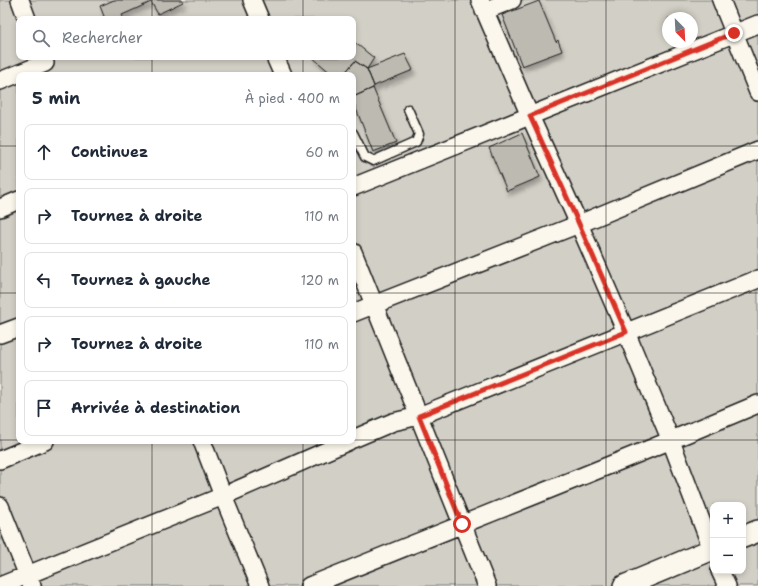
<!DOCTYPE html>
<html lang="fr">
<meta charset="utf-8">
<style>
body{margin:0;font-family:"Shantell Sans",sans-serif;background:#f2f2f3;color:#1f2937}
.controls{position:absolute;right:12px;bottom:12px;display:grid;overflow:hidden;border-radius:8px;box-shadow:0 2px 6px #0003}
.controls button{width:36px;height:36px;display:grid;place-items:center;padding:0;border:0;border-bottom:1px solid #e0e1e3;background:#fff;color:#1f2937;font:20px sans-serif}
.compass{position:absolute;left:662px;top:12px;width:36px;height:36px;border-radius:50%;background:#fff;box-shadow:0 2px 6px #0003;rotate:156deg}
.stop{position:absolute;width:12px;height:12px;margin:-9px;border:3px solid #d93025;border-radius:50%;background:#fff}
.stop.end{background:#d93025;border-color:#fff;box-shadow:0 1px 4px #0008}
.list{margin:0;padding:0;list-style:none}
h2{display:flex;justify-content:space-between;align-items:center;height:52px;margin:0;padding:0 16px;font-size:17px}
h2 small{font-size:13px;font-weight:400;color:#747a83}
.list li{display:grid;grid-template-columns:26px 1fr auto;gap:12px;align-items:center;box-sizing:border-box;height:56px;margin:0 8px 8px;padding:0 8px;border:1px solid #e0e1e3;border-radius:8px}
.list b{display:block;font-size:15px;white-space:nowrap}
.list em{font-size:13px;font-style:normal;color:#747a83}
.icon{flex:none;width:22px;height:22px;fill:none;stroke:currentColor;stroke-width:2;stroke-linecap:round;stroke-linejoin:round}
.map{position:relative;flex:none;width:758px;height:586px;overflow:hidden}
.search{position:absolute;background:#fff;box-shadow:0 2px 6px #0003;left:16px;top:16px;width:340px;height:44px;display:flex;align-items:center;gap:10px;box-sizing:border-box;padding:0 14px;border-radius:8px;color:#747a83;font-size:15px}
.panel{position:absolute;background:#fff;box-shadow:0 2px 6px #0003;left:16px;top:72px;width:340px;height:372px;border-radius:8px}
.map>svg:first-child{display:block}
</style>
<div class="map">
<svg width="758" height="586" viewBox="0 0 758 586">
<defs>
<filter id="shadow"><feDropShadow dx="2.5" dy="4.5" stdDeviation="2" flood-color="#0004"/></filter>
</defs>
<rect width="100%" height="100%" fill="#f2eee4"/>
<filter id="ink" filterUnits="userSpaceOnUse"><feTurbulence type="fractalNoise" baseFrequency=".025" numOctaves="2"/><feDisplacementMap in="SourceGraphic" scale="8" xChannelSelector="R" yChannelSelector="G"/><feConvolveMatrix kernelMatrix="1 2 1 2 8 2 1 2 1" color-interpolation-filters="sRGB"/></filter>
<g filter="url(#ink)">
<path fill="#d2cfc6" stroke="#777671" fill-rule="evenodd" d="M0,0H758V586H0ZM668,18H692V42H668ZM19,19H353V57H19ZM19,75H353V441H19ZM713,505H743V571H713Z"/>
<path fill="#bdbab1" stroke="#1c1c1c" filter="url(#shadow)" d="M114,0H183V2L158,14L151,2L122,15L123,19H105L100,6Z
M539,1L556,42L558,40L562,51L522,66L502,15Z
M353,41L374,58L367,69L355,61L343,75H333L312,57H353Z
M405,54L413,70L374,86L367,69Z
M355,61L367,69L374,86L373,88L353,97V75H343Z
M373,88L396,143L373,152L353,101V97Z
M522,133L540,177L507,191L489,148Z"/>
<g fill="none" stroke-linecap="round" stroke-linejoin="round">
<defs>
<path id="service" d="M353,133L365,157L373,161L416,142L419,134L408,109"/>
<path id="minor" d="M20,0L27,19
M252,0L260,19
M480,0L530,116L579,224L626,332L671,441L713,552
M721,0L758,92
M484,11L512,0
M275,57L283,75
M0,81L45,63
M353,187L758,24
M0,208L19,200
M353,252L487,586
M353,313L579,224L758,150
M0,334L19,327
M353,439L393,422L419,416L758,279
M202,441L223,496L260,586
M0,460L45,441
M0,506L32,586
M720,571L727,586
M0,586L223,496L349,441
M309,586C459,525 609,467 758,404"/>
<path id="tertiary" d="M743,537L758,531
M624,586L713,549"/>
</defs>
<use href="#service" stroke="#1c1c1c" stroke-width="11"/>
<use href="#minor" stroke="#1c1c1c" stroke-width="20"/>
<use href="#tertiary" stroke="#1c1c1c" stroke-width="24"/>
<use href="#service" stroke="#fbf7ec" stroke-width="8"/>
<use href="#minor" stroke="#fbf7ec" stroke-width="17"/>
<use href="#tertiary" stroke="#fbf7ec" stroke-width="21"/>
</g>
</g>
<g fill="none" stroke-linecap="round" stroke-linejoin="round" filter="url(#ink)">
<path stroke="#d93025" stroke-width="5" d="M462,524L419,416L626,332L579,224L530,116L734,33"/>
</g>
<path fill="none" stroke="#1c1c1c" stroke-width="1" stroke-opacity="0.55" d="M152,0V19M303,0V19M455,0V586M606,0V586M152,57V75M303,57V75M0,146H19M353,146H758M0,293H19M353,293H758M0,440H19M353,440H758M152,441V586M303,441V586"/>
</svg>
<div class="controls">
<button>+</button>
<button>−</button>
</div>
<svg class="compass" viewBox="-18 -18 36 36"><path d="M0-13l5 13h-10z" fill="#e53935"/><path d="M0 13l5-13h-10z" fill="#747a83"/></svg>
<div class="stop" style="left:462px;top:524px"></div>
<div class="stop end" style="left:734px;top:33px"></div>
<div class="search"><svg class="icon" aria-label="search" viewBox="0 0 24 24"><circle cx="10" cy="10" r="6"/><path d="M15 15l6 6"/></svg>Rechercher</div>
<section class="panel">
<h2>5 min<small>À pied · 400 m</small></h2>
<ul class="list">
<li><svg class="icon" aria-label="ahead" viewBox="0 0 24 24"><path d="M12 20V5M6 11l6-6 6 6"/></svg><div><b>Continuez</b></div><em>60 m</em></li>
<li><svg class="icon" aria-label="right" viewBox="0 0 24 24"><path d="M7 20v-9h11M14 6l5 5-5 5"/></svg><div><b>Tournez à droite</b></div><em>110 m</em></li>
<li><svg class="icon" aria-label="left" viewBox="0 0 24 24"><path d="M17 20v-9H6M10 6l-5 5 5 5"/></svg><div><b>Tournez à gauche</b></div><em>120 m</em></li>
<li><svg class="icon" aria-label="right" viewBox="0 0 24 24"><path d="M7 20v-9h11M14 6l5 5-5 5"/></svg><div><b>Tournez à droite</b></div><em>110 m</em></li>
<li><svg class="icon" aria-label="arrive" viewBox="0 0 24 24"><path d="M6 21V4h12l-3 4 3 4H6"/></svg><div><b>Arrivée à destination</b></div></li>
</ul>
</section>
</div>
